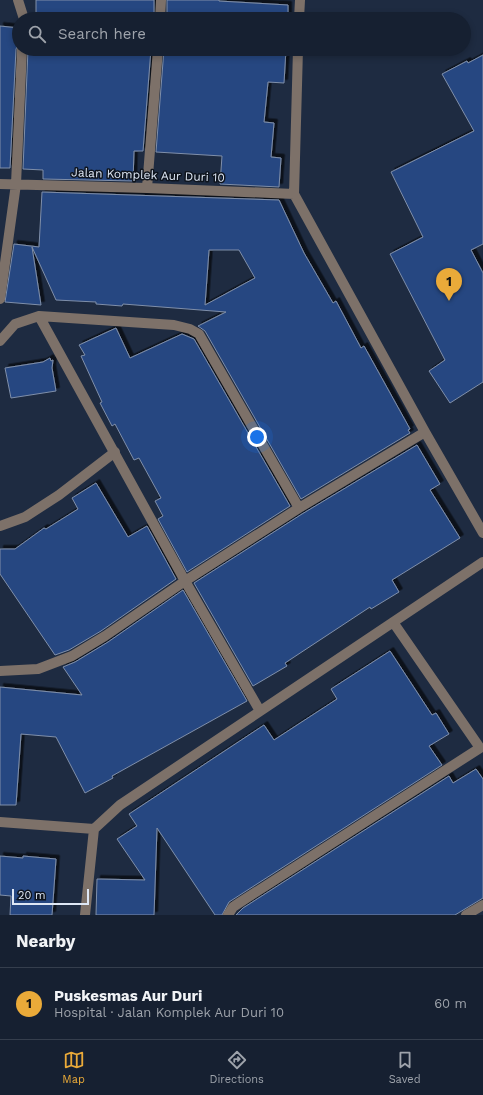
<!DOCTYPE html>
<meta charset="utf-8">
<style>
body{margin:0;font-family:"Work Sans",sans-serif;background:#1f2839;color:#f1f3f6}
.scale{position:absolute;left:12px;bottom:10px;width:77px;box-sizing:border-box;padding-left:4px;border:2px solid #dee7f5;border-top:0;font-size:11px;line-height:14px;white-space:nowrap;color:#dee7f5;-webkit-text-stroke:3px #0e141d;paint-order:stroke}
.you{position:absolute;left:257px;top:437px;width:14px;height:14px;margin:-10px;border:3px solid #fff;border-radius:50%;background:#1a73e8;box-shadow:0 0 0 6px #1a73e833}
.badge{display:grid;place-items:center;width:26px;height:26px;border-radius:50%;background:#eaaa39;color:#111;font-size:13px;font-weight:700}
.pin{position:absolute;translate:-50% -33px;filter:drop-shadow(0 1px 2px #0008)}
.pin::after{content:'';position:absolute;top:21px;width:14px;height:12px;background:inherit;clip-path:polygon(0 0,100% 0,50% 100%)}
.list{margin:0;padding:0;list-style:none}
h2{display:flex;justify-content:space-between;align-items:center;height:52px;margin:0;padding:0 16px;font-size:17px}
h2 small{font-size:13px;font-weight:400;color:#9ea3ab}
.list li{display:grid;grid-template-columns:26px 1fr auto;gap:12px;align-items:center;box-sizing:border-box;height:72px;padding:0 16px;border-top:1px solid #353e4d}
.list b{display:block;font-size:15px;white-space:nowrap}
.list p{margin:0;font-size:13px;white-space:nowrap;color:#9ea3ab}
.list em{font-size:13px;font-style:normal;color:#9ea3ab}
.icon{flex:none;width:22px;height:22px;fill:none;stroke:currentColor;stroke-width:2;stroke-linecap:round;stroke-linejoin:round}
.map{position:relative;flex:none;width:483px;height:915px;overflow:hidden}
.search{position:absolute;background:#162031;box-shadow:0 2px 6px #0003;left:12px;right:12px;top:12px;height:44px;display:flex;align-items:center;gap:10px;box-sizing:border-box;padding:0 14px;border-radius:22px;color:#9ea3ab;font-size:15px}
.sheet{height:124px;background:#162031}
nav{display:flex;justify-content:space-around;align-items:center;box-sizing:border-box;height:56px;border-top:1px solid #353e4d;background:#162031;font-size:11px;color:#9ea3ab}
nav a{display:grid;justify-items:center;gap:2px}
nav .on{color:#eaaa39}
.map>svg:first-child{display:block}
</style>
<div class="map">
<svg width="483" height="915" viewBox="0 0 483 915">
<defs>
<filter id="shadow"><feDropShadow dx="3.5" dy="-3.5" stdDeviation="0" flood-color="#0009"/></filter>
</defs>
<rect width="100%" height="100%" fill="#1e2b41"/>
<path fill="#274781" stroke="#7f8faa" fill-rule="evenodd" filter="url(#shadow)" d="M36,0H154V19H36Z
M167,0H219V1L288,5V19H167Z
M0,26L19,28V43L16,49L10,168H0Z
M28,49H151L143,151H134L133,181L43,179V170L23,169Z
M164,49H286L284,83L268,82L264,122L274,123L271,157L281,158L279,187L220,184L222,156L156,152Z
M483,55V244L471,250L483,273V382L450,403L429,371L445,360L390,254L423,237L391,172L474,131L442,74L467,61L468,63Z
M42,192L279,200L304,253L333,303L336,301L361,348L364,346L410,429L408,430L410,433L301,499L205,331L198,326L226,312L123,304L122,306L96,304V302L56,300L32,247L41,305L5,302L14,244L39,247ZM209,250H239L255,278L205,305Z
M116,328L130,358L182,334L194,339L290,506L187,572L158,519L163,516L155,501L161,498L139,458L134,460L115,424L112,426L100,403L102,402L81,356L85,355L79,345Z
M50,358L51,361L53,360L52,368L56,391L11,398L5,368L43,362Z
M417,445L440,484L430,490L460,538L392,580L399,592L371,609L370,607L285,663L287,666L253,686L194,583L302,514Z
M96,483L128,537L147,526L176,579L101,631L69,650L55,655L0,574V549H15L44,528L46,529L78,509L72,498Z
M183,590L247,701L112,776L113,778L85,793L56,737L21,734L16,805H0V687L82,695L63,667L75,662L108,642Z
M390,651L432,715L436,713L449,734L429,746L442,765L229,902L222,915H215L157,828L154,915H96L97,879L145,880L117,839L137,826L129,814L264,725L274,740L337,699L331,689Z
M476,769L483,779V898L455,915H236L243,908L449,776L453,783Z
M0,856L23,858V856L56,859L52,915H10L11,896L0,895Z"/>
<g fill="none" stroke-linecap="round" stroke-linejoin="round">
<path stroke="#7d7169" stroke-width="10" d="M18,0L24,19
M160,19L161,0
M299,19L300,0
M298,49L294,194L425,432L483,533
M0,184L147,188L294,194
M147,188L158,49
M0,299L16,184L22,49
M39,316L174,325L190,329L199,334L299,508
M0,341L15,324L39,316L185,581L260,711
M0,526L25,517L59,495L115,452
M0,671L38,669L72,656L105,636L185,581L299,508L425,432
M0,822L94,829
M85,915L94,829L120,805L483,562
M228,915L233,907L239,903L480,748L393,622
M466,915L483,905"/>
</g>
<g text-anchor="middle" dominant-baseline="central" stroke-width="3" stroke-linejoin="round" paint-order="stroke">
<g font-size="12" fill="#dee7f5" stroke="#0e141d">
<text transform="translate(148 175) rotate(2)">Jalan Komplek Aur Duri 10</text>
</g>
</g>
</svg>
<div class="scale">20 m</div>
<div class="you"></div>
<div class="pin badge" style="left:449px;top:301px">1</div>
<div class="search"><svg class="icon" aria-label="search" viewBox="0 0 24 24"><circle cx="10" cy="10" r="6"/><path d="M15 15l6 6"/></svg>Search here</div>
</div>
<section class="sheet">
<h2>Nearby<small></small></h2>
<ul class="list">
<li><span class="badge">1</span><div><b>Puskesmas Aur Duri</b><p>Hospital · Jalan Komplek Aur Duri 10</p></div><em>60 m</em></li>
</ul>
</section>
<nav>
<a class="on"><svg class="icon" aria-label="map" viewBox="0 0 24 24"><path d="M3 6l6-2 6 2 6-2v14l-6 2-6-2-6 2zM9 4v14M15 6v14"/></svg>Map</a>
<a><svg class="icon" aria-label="directions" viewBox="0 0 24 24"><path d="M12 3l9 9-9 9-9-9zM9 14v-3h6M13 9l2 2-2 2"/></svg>Directions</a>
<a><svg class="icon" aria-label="saved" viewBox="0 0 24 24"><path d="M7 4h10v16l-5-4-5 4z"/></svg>Saved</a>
</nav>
